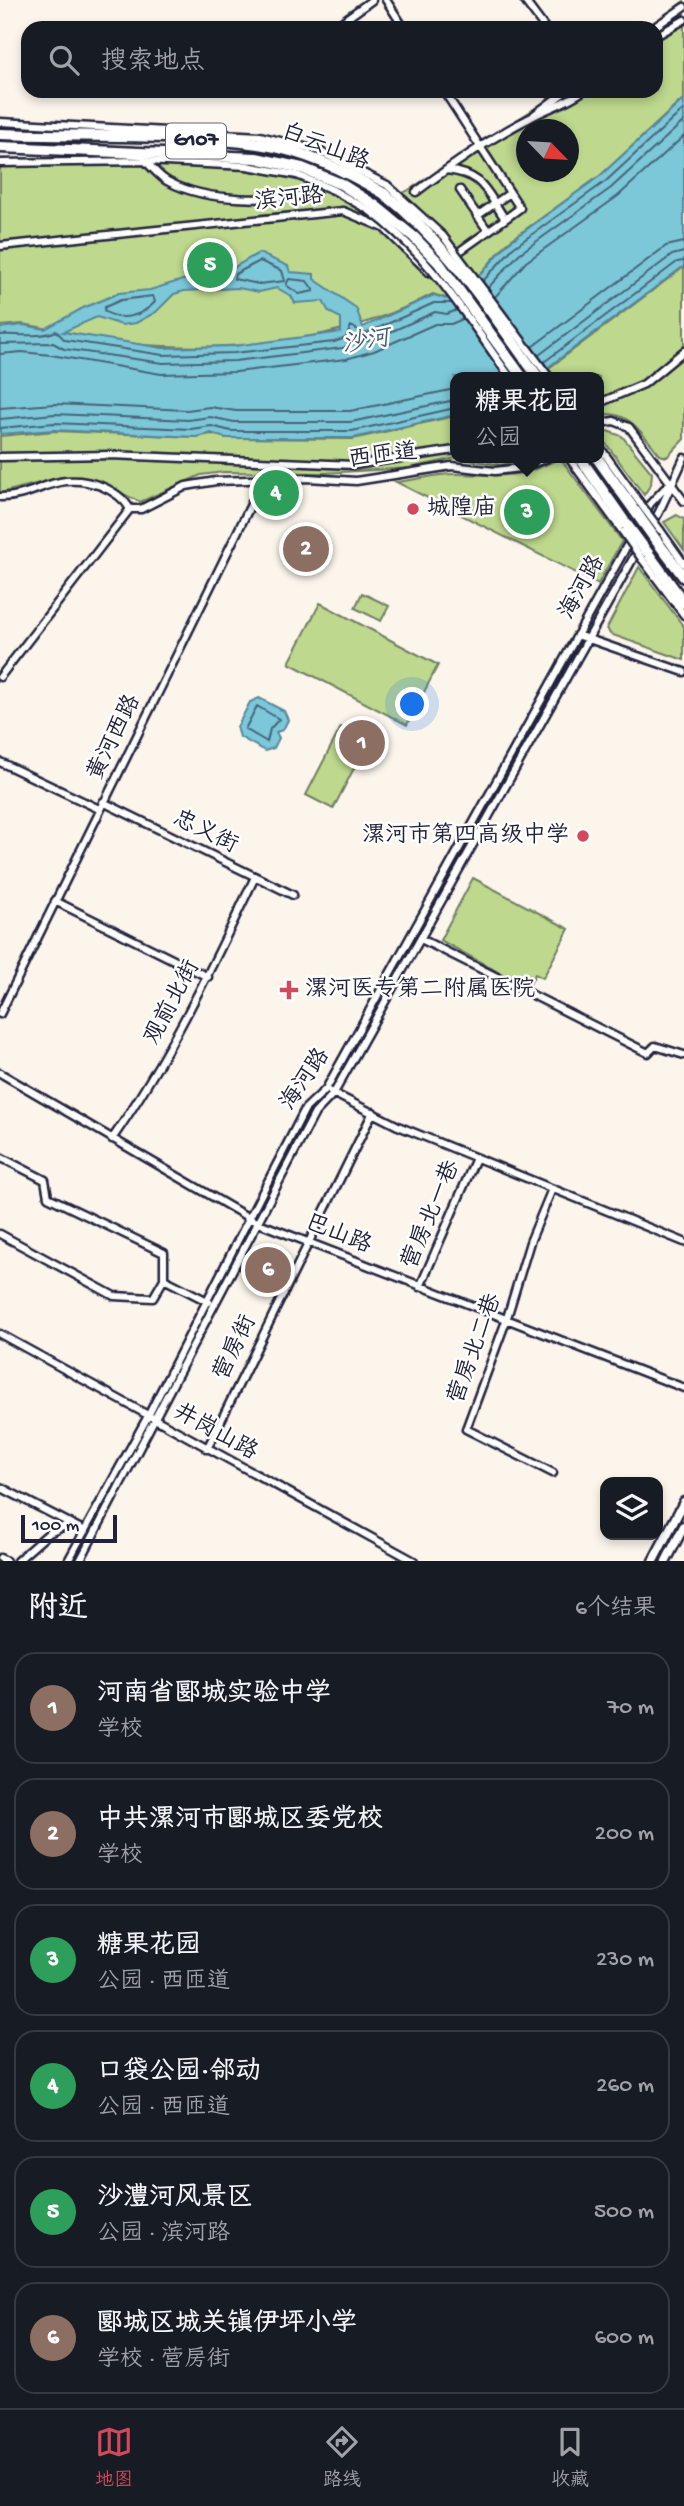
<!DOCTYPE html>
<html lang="zh">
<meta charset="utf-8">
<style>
body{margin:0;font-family:"Gochi Hand","LXGW WenKai TC",sans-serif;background:#242831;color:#f1f3f6}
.controls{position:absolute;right:21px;bottom:21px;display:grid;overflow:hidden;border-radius:14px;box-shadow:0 4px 10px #0003}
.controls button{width:63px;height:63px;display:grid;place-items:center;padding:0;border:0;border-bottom:2px solid #363941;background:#171b24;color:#f1f3f6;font:35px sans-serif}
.compass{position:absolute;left:516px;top:119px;width:63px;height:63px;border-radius:50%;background:#171b24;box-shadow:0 4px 10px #0003;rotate:115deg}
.scale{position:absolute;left:21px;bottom:18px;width:96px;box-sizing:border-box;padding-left:7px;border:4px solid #22223b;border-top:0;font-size:19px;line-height:24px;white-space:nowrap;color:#22223b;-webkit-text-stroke:5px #fff;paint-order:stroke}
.you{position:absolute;left:413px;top:705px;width:24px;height:24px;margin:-18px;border:5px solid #fff;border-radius:50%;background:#1a73e8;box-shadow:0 0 0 10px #1a73e833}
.badge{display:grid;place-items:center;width:46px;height:46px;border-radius:50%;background:#d1495b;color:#fff;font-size:23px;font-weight:700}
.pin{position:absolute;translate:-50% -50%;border:4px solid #fff;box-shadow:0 2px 7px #0006}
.popup{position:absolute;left:450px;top:372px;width:154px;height:91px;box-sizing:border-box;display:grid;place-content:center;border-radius:14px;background:#171b24;filter:drop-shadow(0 2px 5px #0005);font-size:23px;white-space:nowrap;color:#9ea1a6}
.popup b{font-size:26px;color:#f1f3f6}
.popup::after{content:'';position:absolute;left:50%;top:100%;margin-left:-14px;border:14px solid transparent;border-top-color:#171b24}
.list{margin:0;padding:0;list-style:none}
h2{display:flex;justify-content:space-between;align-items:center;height:91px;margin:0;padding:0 28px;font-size:30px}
h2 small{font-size:23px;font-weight:400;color:#9ea1a6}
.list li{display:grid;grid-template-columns:46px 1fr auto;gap:21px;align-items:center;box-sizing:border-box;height:112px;margin:0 14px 14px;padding:0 14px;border:2px solid #363941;border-radius:21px}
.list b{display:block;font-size:26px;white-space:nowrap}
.list p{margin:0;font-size:23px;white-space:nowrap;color:#9ea1a6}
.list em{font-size:23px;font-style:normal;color:#9ea1a6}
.icon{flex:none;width:38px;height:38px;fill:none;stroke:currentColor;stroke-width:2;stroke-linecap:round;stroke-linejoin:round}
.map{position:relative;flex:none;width:684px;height:1561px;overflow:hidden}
.search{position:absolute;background:#171b24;box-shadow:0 4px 10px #0003;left:21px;right:21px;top:21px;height:77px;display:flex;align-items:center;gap:18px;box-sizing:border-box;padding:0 24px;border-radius:21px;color:#9ea1a6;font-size:26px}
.sheet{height:847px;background:#171b24}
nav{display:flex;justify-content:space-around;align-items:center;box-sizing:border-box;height:98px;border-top:2px solid #363941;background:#171b24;font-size:19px;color:#9ea1a6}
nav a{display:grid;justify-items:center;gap:4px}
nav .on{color:#d1495b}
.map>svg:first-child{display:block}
</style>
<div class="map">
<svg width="684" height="1561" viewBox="0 0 684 1561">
<rect width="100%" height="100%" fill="#fbf5ec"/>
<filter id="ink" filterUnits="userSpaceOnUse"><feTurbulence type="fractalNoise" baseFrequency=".0143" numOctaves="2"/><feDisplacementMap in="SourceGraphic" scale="14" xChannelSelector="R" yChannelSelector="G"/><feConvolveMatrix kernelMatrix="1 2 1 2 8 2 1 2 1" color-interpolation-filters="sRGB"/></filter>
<g filter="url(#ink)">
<path fill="#bed88e" stroke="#707d64" stroke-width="2" fill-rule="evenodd" d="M684,1V98L601,175L508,242L481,273L445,298L433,294C351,338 257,350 164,346C117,345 69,332 22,324L0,326V167C95,167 207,155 299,181C323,188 345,201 367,212L407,191L562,91H656V28H647ZM526,130H568V172H526Z
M684,267V439L667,457L660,455C642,434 629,409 599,415V377H537Z
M455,416V458H528L501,465L456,458L410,468L324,473L224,472L201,475L140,502L90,478L62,477L0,493V436L55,431L196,437L211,434L226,438L353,439Z
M607,431L622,436L652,473L651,484L644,495L599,434Z
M560,458L622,541L598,584L396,482C415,480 436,474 455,474C503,475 515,481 560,458Z
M273,486L291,487L282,503L263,495Z
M677,515L684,519V550L664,522Z
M639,567L684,627V660L610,634L607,628Z
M362,593L389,606L381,621L355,608Z
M320,603L438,665L407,725L289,663Z
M341,727L368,741L333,809L306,795Z
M473,878L569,929L543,978L535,974L528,988L440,940Z"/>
<path fill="#7bc8d9" stroke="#57869a" stroke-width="2" fill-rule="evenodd" d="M684,99V266L535,377H455V415L353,438H226L211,433L196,437L54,430L0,434V328L23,325L45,329L83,308L119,293L150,290L202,274C222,279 241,262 259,253L288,266L290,272L314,274V279L356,308L363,327L434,295L446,299L482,273L508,243L601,175ZM238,288L259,292L277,288L291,296L295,303L323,301L329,312L341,318V332L234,346L163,348L63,332L97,317L122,325L136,323L156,312L174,294L184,291Z
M259,698L284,711L288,720L283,730L276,732L279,738L274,748L265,751L240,737L237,727L250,702Z"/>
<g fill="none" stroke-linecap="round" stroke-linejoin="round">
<path stroke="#46647a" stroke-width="2" d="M260,261L282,271L285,281L259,284L234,279L235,274Z
M289,279L307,281L314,291L299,294L286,285Z
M483,281L513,248L606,181L684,109
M488,288L519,254L611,188L684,121
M153,296L155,302C141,317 121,322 104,311L105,307L121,300Z
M495,297L526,262L618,196L684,136
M0,335C16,334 43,338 56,331L65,340L163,355L234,353L334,342L346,338L351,326L365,334L434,303H452
M0,344L53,343L64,349L163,363L235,361L343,348L355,341H370L435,312L447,314L457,310
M532,347L666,246L684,242
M0,354L22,352L51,355L161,374L236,372L346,359L374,351L435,324H451L463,319
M539,355L672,255L684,252
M544,362L677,262L684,261
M0,408L55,404L187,410L210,407L236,411H350L455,389
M0,419L55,414L188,420L210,417L234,422H351L455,400
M0,428L54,423L191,429L211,426L231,431H352L455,408
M257,706L279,719L270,729L267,742L245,729Z"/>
<defs>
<path id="minor" d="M386,0L404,28
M524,0L545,28
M339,24L372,0
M653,28L684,7
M656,36L684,20
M444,91L520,208L505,219
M534,115L566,91
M0,122L260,136L317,150L387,185
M144,160C152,167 160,178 169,182C209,203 272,201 316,193
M0,163L145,161L247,166L297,175L333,190L370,211
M446,170C484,174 485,190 505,219L453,256
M460,190L488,231
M416,192C452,165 490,138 530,118C548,108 566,103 583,91
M477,216L510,193
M0,246L343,211L384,228L429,272L436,268
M599,403L644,384L684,351
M599,423L614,421L629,427L684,501
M599,446L640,503
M0,457L110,455L354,465L455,450
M569,458L623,532
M0,497C37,498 55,469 101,486C113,491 124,498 130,509
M660,530L684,564
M642,559L684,615
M577,635L684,672
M0,677L130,509H141L186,486L216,481L308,478L356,481L452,466L495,471L521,468L547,458
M0,762L99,809
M103,802L293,895
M55,901L208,977
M421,939L648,1053L655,1046L684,1055
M0,1014L264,478
M0,1073L256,1222L684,1388
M331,1092L398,1126L684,1242
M112,1139C169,1057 212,967 255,877
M0,1157L45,1180L48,1197L164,1253V1279L153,1298L114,1296L0,1234
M552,1189L530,1242L506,1321L466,1429L553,1473
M164,1279L209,1302
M420,1287L476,1158
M0,1334L414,1561
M207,1449L373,1112
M0,1487L85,1531
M0,1558L6,1561
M17,1561L49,1533L70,1524
M68,1561L148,1416L305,1109L326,1089L650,504L667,486
M80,1561L315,1113L334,1093L659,512L684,458"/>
<path id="major" d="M653,1561L684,1502
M666,1561L684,1526"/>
<path id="highway" d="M0,134C85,137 174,133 258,144C303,150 345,171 383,193
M0,147L256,158L302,168L341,184L376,206
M580,458L627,525
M597,458L635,511
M655,539L684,577
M647,552L684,603"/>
</defs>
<use href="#minor" stroke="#22223b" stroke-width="11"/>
<use href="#major" stroke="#22223b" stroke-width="13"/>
<use href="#highway" stroke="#22223b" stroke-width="15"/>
<use href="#minor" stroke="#fff" stroke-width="6"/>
<use href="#major" stroke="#fff" stroke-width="8"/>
<use href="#highway" stroke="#fff" stroke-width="10"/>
<defs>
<path id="minor-bridge" d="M387,185L443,236L549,377
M370,211C429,254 468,319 510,377
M640,503L660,530
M623,532L642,559"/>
<path id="highway-bridge" d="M383,193C448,243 490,312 538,377
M376,206L414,237L439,263L522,377
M635,511L655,539
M627,525L647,552"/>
</defs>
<use href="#minor-bridge" stroke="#22223b" stroke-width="11" stroke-linecap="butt"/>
<use href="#highway-bridge" stroke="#22223b" stroke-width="15" stroke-linecap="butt"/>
<use href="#minor-bridge" stroke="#fff" stroke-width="6"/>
<use href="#highway-bridge" stroke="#fff" stroke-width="10"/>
</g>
</g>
<g fill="#d1495b" stroke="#fff" stroke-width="2.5">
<circle cx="413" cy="509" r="7"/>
<circle cx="583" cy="836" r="7"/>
<path d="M285.5 979.5h7v7h7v7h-7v7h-7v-7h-7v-7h7z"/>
</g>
<g text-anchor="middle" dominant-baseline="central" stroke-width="5" stroke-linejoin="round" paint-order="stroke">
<rect fill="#fff" stroke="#646476" stroke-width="2" x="166" y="123.5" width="60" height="35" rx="5"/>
<g font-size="21" font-weight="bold" fill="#22223b">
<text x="196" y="141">G107</text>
</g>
<g font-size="23" fill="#22223b" stroke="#fff">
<text transform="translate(325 148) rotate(21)">白云山路</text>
<text transform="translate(289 200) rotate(-6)">滨河路</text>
<text transform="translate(383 457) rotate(-7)">西匝道</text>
<text transform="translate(583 588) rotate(-61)">海河路</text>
<text transform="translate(115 738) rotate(-64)">黄河西路</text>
<text transform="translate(205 833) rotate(26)">忠义街</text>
<text transform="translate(173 1003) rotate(-62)">观前北街</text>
<text transform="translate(306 1080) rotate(-56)">海河路</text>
<text transform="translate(432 1215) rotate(-67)">营房北一巷</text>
<text transform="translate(338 1235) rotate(22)">巴山路</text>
<text transform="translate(236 1348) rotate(-64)">营房街</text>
<text transform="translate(476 1349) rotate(-70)">营房北二巷</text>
<text transform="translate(215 1433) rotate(29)">井岗山路</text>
</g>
<g font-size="23" fill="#22223b" stroke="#fff" text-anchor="start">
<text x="427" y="509">城隍庙</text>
<text x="569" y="836" text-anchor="end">漯河市第四高级中学</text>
<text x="305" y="990">漯河医专第二附属医院</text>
</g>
<g font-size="24" font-style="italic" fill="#415c72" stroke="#fff">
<text transform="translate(366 343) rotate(-9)">沙河</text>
</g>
</g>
</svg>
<div class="controls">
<button><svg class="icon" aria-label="layers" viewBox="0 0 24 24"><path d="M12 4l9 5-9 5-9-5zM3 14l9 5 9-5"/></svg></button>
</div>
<svg class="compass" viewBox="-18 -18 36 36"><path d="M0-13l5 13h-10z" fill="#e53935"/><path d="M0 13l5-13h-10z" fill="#9ea1a6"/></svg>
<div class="scale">100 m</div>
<div class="you"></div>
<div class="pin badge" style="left:362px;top:743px;background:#8d6e63">1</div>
<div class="pin badge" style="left:306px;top:549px;background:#8d6e63">2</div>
<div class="pin badge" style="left:527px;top:512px;background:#2e9e5b">3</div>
<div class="popup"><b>糖果花园</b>公园</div>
<div class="pin badge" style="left:276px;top:493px;background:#2e9e5b">4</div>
<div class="pin badge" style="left:210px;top:265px;background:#2e9e5b">5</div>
<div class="pin badge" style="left:268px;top:1270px;background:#8d6e63">6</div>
<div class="search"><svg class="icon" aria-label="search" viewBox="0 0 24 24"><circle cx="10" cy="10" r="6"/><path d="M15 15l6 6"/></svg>搜索地点</div>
</div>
<section class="sheet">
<h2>附近<small>6个结果</small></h2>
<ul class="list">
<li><span class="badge" style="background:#8d6e63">1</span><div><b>河南省郾城实验中学</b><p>学校</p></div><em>70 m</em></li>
<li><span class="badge" style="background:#8d6e63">2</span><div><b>中共漯河市郾城区委党校</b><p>学校</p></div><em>200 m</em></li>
<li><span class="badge" style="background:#2e9e5b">3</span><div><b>糖果花园</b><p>公园 · 西匝道</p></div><em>230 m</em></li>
<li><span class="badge" style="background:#2e9e5b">4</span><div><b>口袋公园·邻动</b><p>公园 · 西匝道</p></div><em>260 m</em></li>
<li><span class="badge" style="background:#2e9e5b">5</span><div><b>沙澧河风景区</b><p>公园 · 滨河路</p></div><em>500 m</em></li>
<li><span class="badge" style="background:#8d6e63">6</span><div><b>郾城区城关镇伊坪小学</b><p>学校 · 营房街</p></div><em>600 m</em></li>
</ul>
</section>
<nav>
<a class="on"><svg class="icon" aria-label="map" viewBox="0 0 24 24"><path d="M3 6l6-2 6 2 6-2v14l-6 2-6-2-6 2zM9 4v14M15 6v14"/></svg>地图</a>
<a><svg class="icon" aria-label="directions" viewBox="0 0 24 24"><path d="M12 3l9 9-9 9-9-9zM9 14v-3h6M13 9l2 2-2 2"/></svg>路线</a>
<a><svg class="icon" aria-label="saved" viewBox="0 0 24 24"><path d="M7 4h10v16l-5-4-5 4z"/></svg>收藏</a>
</nav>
